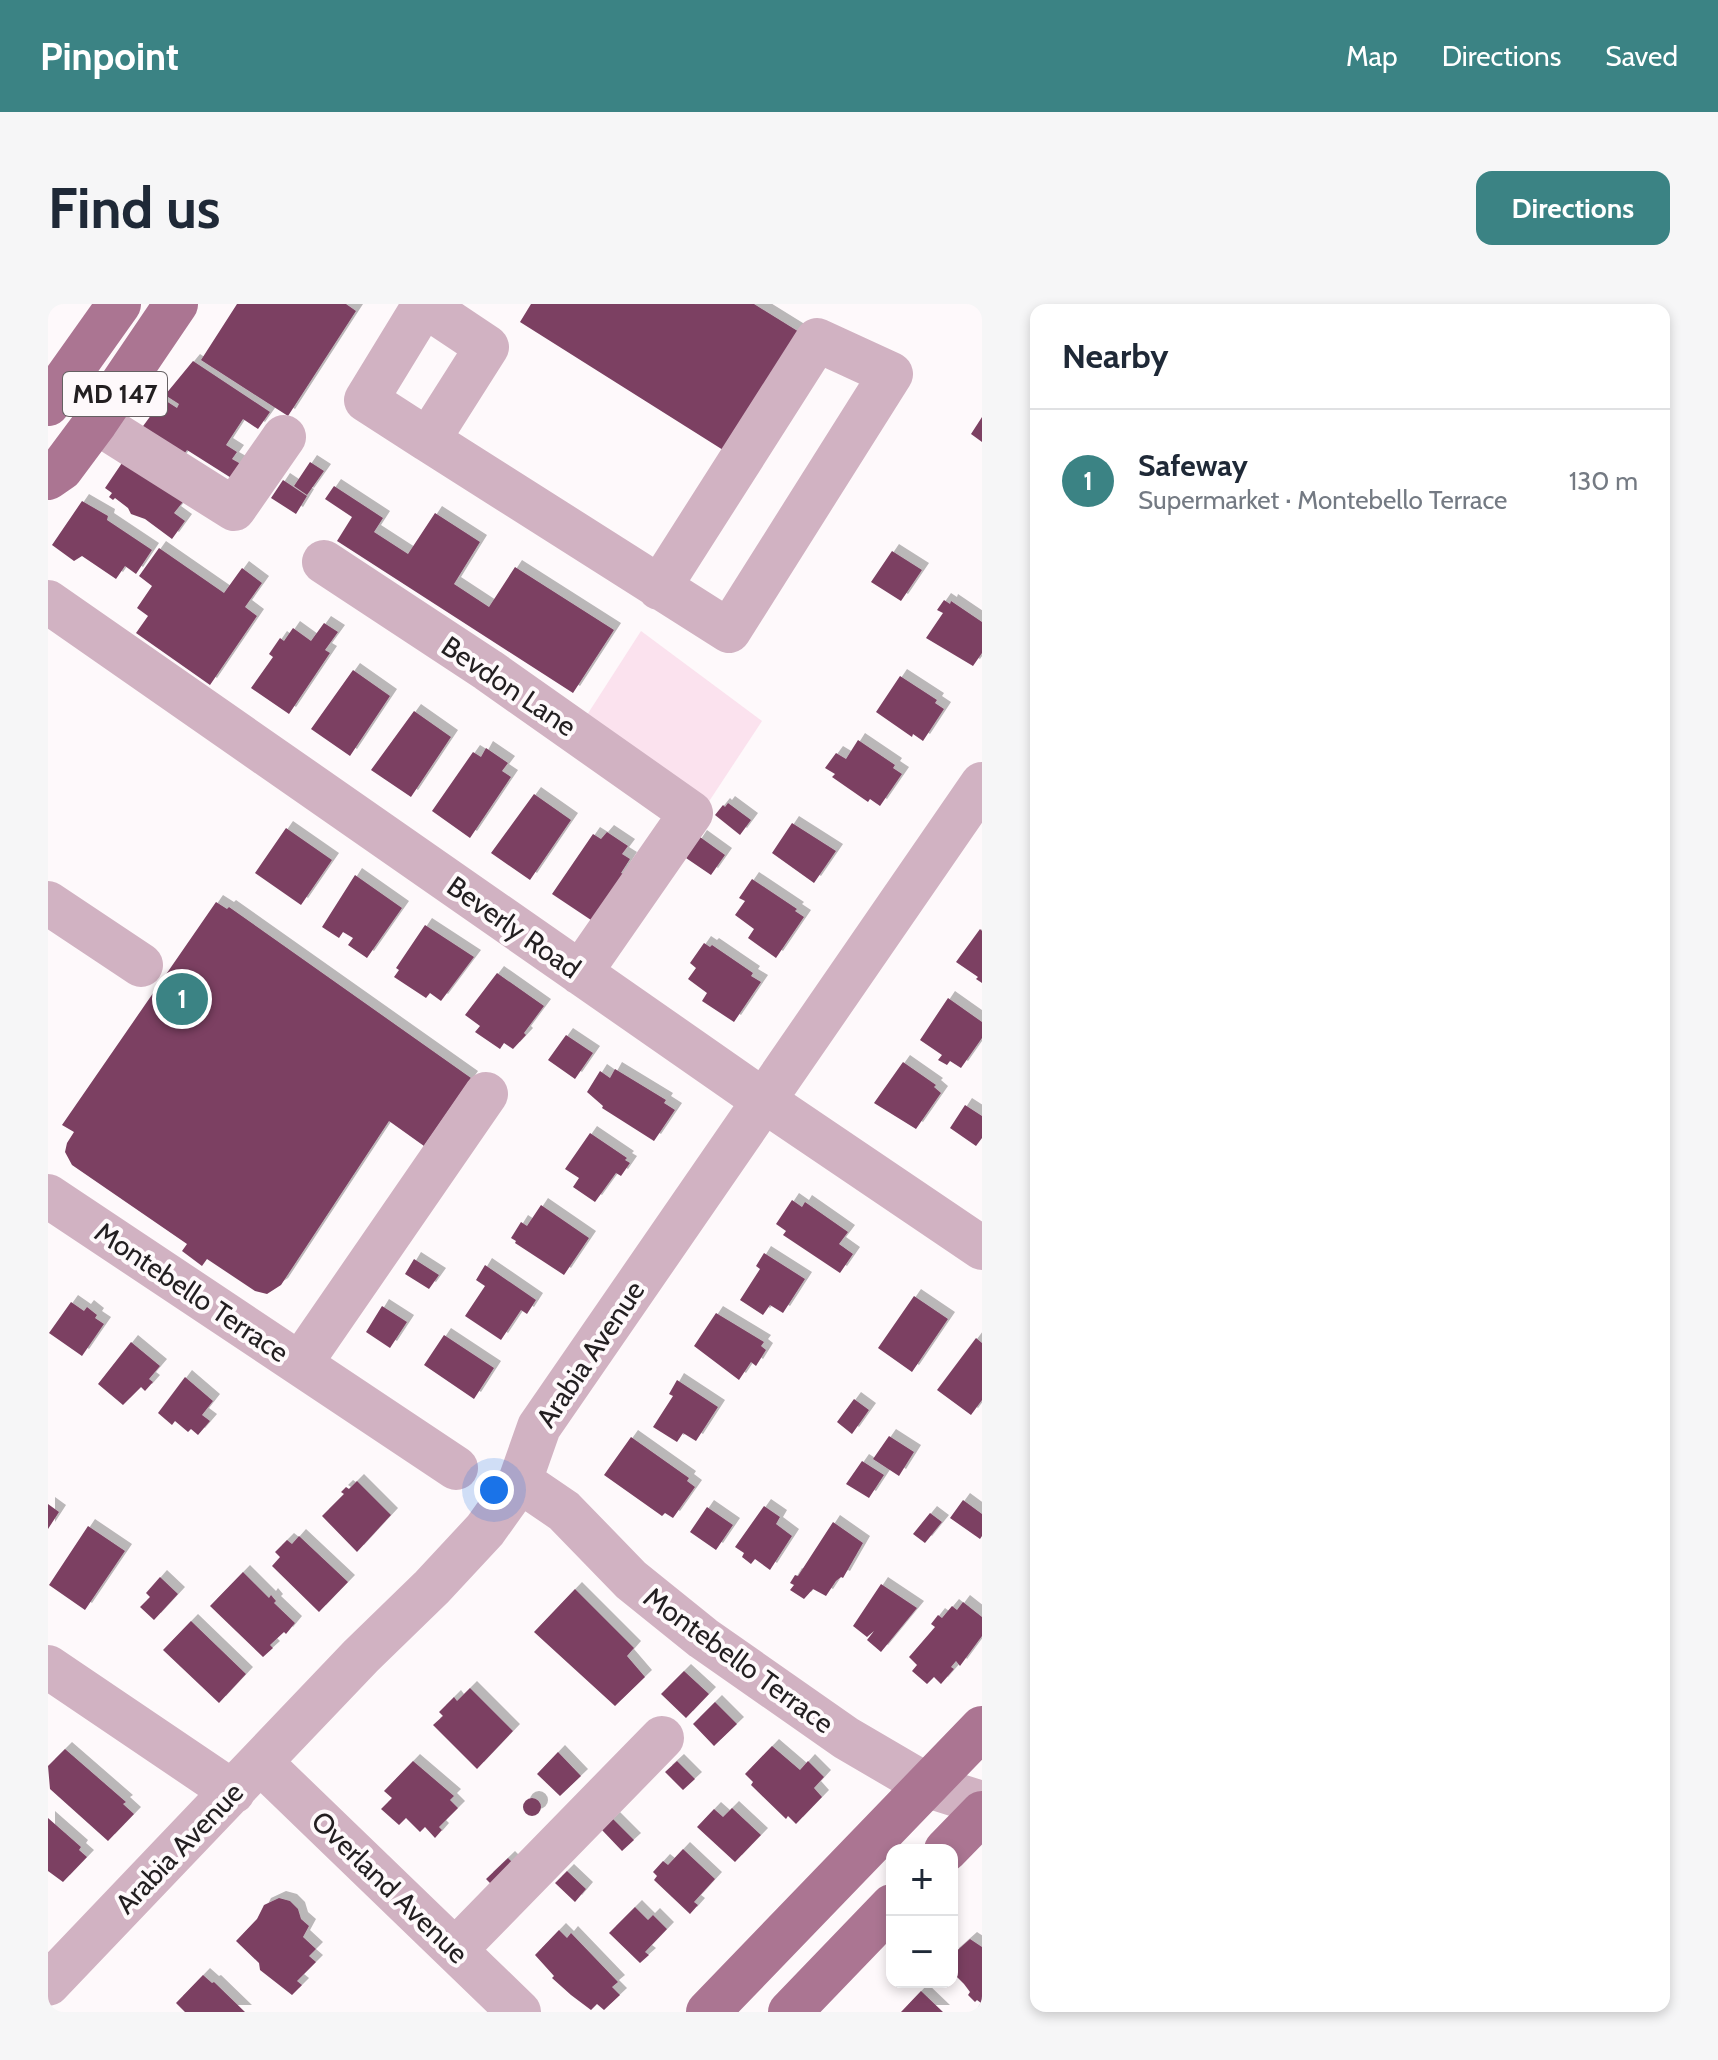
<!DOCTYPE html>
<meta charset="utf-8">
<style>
body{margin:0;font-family:Cabin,sans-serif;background:#f6f6f7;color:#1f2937}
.controls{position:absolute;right:24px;bottom:24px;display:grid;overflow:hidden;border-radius:16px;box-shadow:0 4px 12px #0003}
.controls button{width:72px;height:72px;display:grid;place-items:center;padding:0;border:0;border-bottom:2px solid #e0e1e3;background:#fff;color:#1f2937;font:40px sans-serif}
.you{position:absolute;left:446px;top:1186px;width:28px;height:28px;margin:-20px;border:6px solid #fff;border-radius:50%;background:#1a73e8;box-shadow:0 0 0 12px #1a73e833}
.badge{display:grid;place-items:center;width:52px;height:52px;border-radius:50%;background:#3b8384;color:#fff;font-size:26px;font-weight:700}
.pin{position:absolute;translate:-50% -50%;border:4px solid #fff;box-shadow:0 2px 8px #0006}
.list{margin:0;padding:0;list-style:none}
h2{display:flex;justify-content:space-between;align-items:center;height:104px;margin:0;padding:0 32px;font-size:34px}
h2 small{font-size:26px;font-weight:400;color:#747a83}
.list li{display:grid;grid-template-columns:52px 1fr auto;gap:24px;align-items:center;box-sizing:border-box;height:144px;padding:0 32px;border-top:2px solid #e0e1e3}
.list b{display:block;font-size:30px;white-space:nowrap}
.list p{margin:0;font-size:26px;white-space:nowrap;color:#747a83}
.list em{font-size:26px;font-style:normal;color:#747a83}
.map{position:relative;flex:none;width:934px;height:1708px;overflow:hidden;border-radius:16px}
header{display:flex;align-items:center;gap:48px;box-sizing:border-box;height:112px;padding:0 40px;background:#3b8384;color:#fff}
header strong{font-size:38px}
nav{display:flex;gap:44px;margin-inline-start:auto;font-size:28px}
.intro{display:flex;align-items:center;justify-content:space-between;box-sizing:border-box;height:192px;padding:0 48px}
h1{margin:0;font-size:56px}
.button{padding:20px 36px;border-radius:16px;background:#3b8384;color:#fff;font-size:28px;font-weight:700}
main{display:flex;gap:48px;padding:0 48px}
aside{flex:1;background:#fff;border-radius:16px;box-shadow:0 4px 12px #0003}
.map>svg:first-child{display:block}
</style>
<header>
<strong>Pinpoint</strong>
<nav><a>Map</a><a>Directions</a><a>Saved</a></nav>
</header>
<div class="intro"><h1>Find us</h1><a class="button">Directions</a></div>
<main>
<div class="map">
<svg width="934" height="1708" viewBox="0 0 934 1708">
<defs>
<filter id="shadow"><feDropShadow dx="7" dy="-7" stdDeviation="0" flood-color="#0004"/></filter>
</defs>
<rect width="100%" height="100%" fill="#fef9fb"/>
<path fill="#fbe2ee" d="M593,327L714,417L656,505L539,411Z"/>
<path fill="#7b4162" filter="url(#shadow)" d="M189,0H298L308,7L240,112L153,56Z
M483,0H706L756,31L683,151L472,18Z
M145,57L222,108L210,125L195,115L178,141L189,148L184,155L191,159L194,168L188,177L139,146L129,160L87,133L115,95L129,104L131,100L117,91Z
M934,113V138L923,130Z
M76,156L138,194L126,209L137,217L124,235L97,215L83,210L80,204L67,194L65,196L61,193L64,189L57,184Z
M262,158L276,167L259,191L246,182Z
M235,176L259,192L248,210L223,194Z
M286,182L335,214L326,228L360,250L387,209L432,238L406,280L441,303L467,263L566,326L525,389L289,237L304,213L277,195Z
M34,197L60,212L59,216L104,246L88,270L77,262L68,275L34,252L26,257L4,241Z
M111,244L176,289L194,264L214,279L197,303L209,312L162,381L88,329L100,312L89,304L104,282L91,272Z
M844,247L874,266L853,297L823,278Z
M896,296L902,300L903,297L934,318V349L925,362L878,334L895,309L889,306Z
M276,319L290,328L277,346L282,349L241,410L203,384L225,353L221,350L232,334L236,337L245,324L263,337Z
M305,366L342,392L302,452L263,425Z
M852,372L889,396L887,399L896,405L875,437L865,430L864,433L828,408Z
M366,407L403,433L363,493L323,466Z
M810,436L847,461L845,464L854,470L832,502L822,495L820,498L784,473L787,470L777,464L788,449L798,455Z
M438,444L460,459L454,467L463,473L422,534L384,507L425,448L433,453Z
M486,490L523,516L482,576L443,549Z
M680,499L703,516L692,531L667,511L675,501L677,503Z
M744,519L788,547L766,579L724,549Z
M238,524L284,556L253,601L207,569Z
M559,528L580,542L574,550L582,555L573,569L576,570L543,616L504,590L545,530L553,535Z
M652,533L677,551L663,571L638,554Z
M307,571L354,604L319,654L300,641L305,634L295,628L291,634L274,623Z
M704,575L749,605L747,607L756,613L728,654L700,634L706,625L687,611L697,597L691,594Z
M168,598L179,605L181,603L423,774L376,842L341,817L233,981L219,990L207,987L159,955L154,962L134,947L139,940L24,861L17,848L19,839L26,828L14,821Z
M377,621L426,653L393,697L382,689L378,694L346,673L351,666L348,664Z
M932,625L934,627V679L928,675L930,673L908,658Z
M656,639L662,643L664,641L705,669L703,672L713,678L686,718L654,697L659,689L640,675L648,664L642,659Z
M449,669L496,702L476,729L478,731L465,745L456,739L452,745L427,728L432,722L417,711Z
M900,694L934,718V734L913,764L902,757L899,761L890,756L894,751L872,736Z
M518,731L545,749L527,775L500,756Z
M855,758L888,781L886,783L893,789L868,825L826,799Z
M567,765L618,796L616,799L627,806L606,837L554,804L555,802L539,788L552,767L562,774Z
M917,801L934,812V834L928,842L902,824Z
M542,829L579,854L577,856L582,859L573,872L568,869L547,898L525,883L531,874L517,865Z
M744,896L754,903L757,898L800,928L791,940L805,950L792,969L735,931L738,927L728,920Z
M493,901L541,934L516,971L467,939L468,937L463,934L473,918L479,922Z
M716,949L757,975L735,1009L722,1001L715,1011L692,996L712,965L708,962Z
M366,955L391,971L381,985L357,970Z
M437,961L488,996L479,1010L473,1006L453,1036L417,1012L437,982L428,976Z
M866,992L900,1015L864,1068L830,1044Z
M23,998L36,1007L39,1003L49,1011L47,1014L56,1020L34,1052L1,1029Z
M334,1002L359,1018L342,1044L318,1028Z
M668,1009L716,1038L713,1042L718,1046L708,1062L703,1058L691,1076L646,1042Z
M396,1031L446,1064L426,1095L376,1061Z
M928,1034L934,1039V1096L923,1111L889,1086Z
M83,1038L112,1062L101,1075L105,1078L97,1087L93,1083L75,1101L50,1080Z
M137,1073L165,1097L154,1111L162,1117L150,1131L143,1125L140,1128L127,1117L124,1121L110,1109Z
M629,1076L670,1103L648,1137L635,1129L629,1138L605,1123L625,1092L621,1090Z
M806,1095L821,1106L804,1130L789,1118Z
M841,1132L866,1148L851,1172L825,1155Z
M583,1133L641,1174L639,1177L647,1183L625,1214L617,1209L614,1212L556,1171Z
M814,1157L836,1171L821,1194L798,1180Z
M309,1177L343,1211L309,1248L274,1212L296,1190L293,1188L298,1183L301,1185Z
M915,1196L934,1210V1232L932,1235L902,1214Z
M0,1200L11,1208L0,1225Z
M716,1202L732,1213L728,1220L744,1232L722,1266L707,1255L703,1260L694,1253L696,1249L687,1243Z
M659,1203L685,1221L668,1246L642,1228Z
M882,1209L894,1218L877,1239L865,1230Z
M785,1218L815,1239L795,1274L793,1273L788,1277L778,1292L765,1285L756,1295L742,1286L746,1281L742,1279L747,1271L750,1272Z
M40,1222L77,1247L37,1306L1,1281Z
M251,1232L300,1278L271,1308L224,1262L232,1253L227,1248L239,1236L244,1240Z
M195,1268L221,1294L223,1291L228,1297L226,1299L247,1319L238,1330L236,1328L222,1341L225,1344L215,1353L162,1302Z
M112,1273L130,1290L106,1316L92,1303L102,1293L98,1289Z
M833,1280L869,1304L833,1348L819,1336L826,1327L819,1333L805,1322Z
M527,1285L586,1344L579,1352L597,1373L567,1402L486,1328Z
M915,1298L934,1313V1332L912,1362L908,1357L903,1363L906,1365L893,1380L886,1373L879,1380L864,1367L869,1361L861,1353L887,1323L883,1320L890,1311L894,1314L904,1302L909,1306Z
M143,1317L198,1370L171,1399L115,1346Z
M636,1367L661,1390L638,1414L613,1390Z
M422,1384L465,1427L429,1465L385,1421L395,1412L391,1408L406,1393L409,1397Z
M667,1398L689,1420L666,1442L645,1420Z
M724,1442L752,1466L760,1457L776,1473L766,1484L774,1493L748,1520L740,1512L738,1515L703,1481L705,1478L697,1470Z
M17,1445L78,1498L75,1500L86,1510L60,1537L2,1485L0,1462Z
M510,1448L533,1472L512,1492L489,1470Z
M365,1457L406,1492L402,1496L410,1504L391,1523L394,1526L387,1534L377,1523L372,1528L358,1514L351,1521L333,1505L344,1494L336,1487Z
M629,1457L647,1475L635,1486L617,1468Z
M475 1503a9 9 0 1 1 18 0a9 9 0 1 1-18 0Z
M684,1504L713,1531L687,1558L649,1523L666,1505L675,1513Z
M0,1514L33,1543L31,1546L39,1553L15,1578L0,1567Z
M565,1515L586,1536L574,1547L554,1526Z
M635,1545L667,1575L646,1598L650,1601L642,1610L606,1576L609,1572L605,1568L615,1557L620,1561Z
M460,1554L475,1569L453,1590L438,1575Z
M519,1567L538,1585L527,1598L507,1579Z
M231,1594L242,1597L250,1605L253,1615L261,1622L255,1633L268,1645L261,1652L268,1658L249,1677L254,1681L244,1691L212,1666L211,1659L188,1637L209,1615L216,1601Z
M587,1603L600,1616L605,1611L619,1625L597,1648L601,1651L592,1659L561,1629Z
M511,1626L519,1634L523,1629L570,1678L564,1683L572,1691L556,1706L549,1700L543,1706L523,1691L504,1674L506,1672L487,1651Z
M922,1635L934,1643V1707L930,1703L933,1699L929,1696L927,1698L920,1691L922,1688L916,1680L908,1672L904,1673V1651Z
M155,1671L164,1679L166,1678L197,1708H137L128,1699Z
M873,1687L895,1708H853Z"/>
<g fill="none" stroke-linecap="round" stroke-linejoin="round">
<path stroke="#d1b2c2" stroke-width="44" d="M373,0L376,1L439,43L380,136L318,96L376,1
M48,118L186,205L236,133
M380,136L681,327L843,70L769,36L611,284
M276,258L440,366L643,509L532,669
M0,298L715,796L934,944
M0,599L93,661
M0,892L408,1164
M252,1060L438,790
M472,1177L516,1207L583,1276L655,1334L798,1434L880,1482L934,1499
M0,1363L185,1488
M213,1459L471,1708
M407,1646L614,1434
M0,1680L313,1352L384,1283L437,1226L472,1177L491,1123L934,480"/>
<path stroke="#ab7592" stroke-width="44" d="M0,100L71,0
M0,174L13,165L48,118L128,0
M898,1546L934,1509
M660,1708L934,1424
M742,1708L844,1602"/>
</g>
<g text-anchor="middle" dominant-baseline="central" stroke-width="8" stroke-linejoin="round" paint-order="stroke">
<rect fill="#fef9fb" stroke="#656062" stroke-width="2" x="15" y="68" width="104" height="44" rx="6"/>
<g font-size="26" font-weight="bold" fill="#231f21">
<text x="67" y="90">MD 147</text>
</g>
<g font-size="28" fill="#231f21" stroke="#fef9fb">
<text transform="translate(461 382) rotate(34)">Bevdon Lane</text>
<text transform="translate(466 623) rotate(35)">Beverly Road</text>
<text transform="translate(144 988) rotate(34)">Montebello Terrace</text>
<text transform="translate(542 1050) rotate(-56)">Arabia Avenue</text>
<text transform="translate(691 1356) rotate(36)">Montebello Terrace</text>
<text transform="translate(131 1544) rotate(-46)">Arabia Avenue</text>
<text transform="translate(342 1583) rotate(44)">Overland Avenue</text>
</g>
</g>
</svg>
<div class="controls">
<button>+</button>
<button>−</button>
</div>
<div class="you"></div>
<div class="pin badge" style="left:134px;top:695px">1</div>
</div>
<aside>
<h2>Nearby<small></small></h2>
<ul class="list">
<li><span class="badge">1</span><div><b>Safeway</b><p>Supermarket · Montebello Terrace</p></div><em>130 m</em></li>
</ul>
</aside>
</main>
